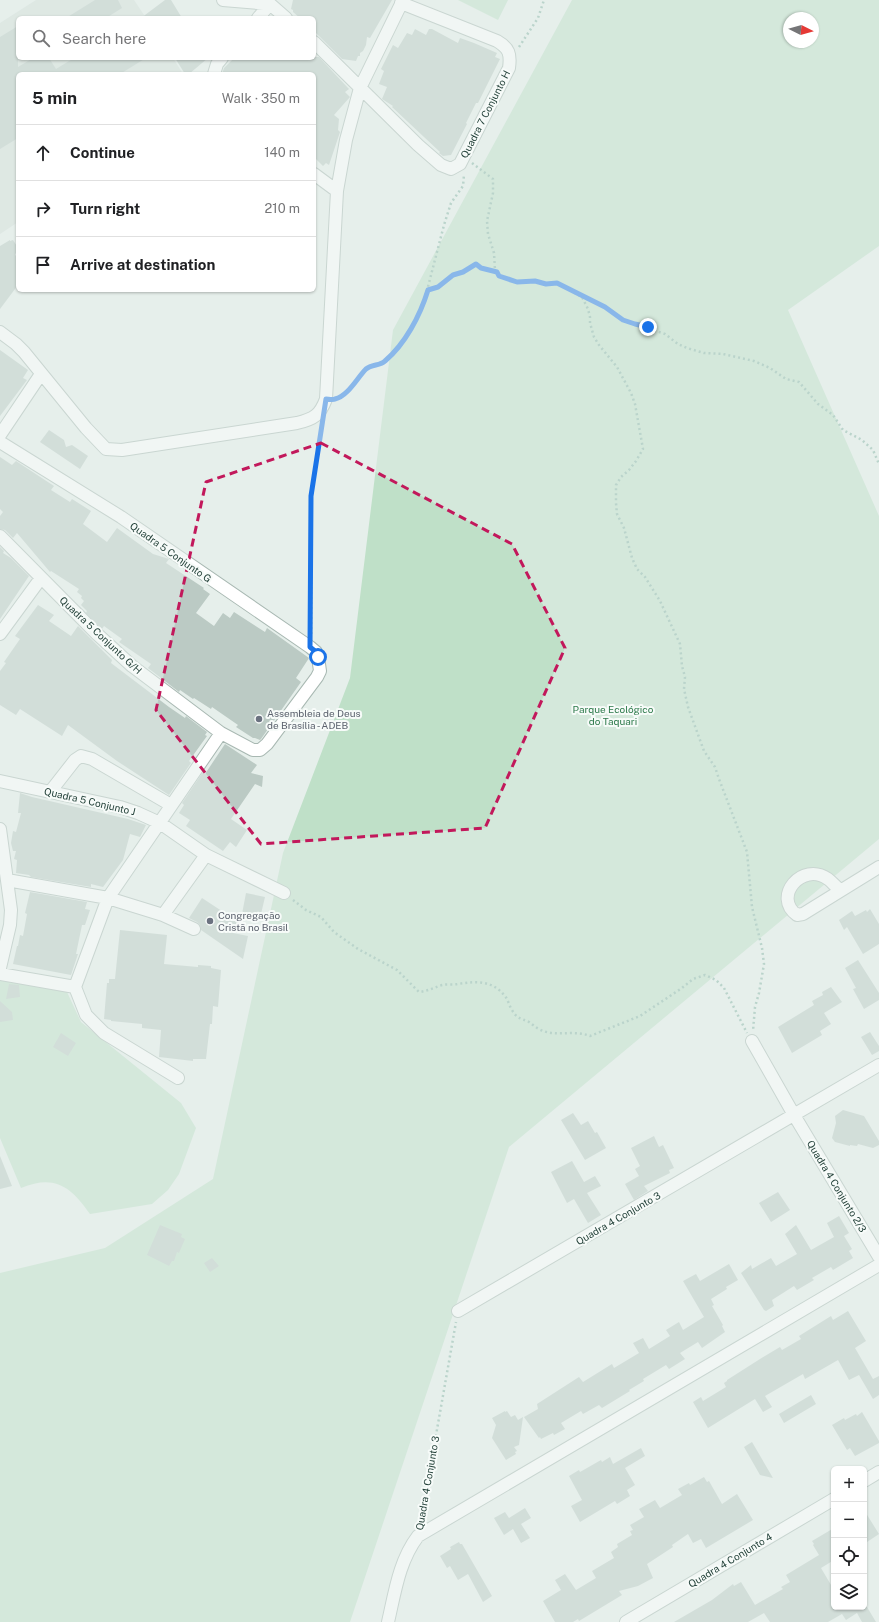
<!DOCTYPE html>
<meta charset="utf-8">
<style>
body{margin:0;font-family:"Public Sans",sans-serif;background:#f6f6f6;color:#202124}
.controls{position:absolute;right:12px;bottom:12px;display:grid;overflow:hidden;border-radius:6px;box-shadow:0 1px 3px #0004}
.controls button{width:36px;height:36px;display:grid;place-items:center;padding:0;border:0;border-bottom:1px solid #e0e0e0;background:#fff;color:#202124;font:20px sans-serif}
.compass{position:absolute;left:783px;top:12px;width:36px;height:36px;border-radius:50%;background:#fff;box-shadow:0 1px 3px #0004;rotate:95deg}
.stop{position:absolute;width:12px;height:12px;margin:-9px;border:3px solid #1a73e8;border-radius:50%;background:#fff}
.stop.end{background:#1a73e8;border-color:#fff;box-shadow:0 1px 4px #0008}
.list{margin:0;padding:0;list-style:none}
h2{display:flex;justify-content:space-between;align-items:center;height:52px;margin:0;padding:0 16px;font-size:17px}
h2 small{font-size:13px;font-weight:400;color:#757577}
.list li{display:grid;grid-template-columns:26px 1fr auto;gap:12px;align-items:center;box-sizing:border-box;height:56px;padding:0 16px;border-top:1px solid #e0e0e0}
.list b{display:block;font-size:15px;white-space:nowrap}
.list em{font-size:13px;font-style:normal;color:#757577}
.icon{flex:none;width:22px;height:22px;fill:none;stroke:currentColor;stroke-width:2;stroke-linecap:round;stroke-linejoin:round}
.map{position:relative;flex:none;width:879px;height:1622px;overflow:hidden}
.search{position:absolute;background:#fff;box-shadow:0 1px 3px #0004;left:16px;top:16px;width:300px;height:44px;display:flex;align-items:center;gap:10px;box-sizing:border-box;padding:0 14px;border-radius:6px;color:#757577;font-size:15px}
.panel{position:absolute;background:#fff;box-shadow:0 1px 3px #0004;left:16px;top:72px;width:300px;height:220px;border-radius:6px}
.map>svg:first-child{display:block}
</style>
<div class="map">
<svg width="879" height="1622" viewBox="0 0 879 1622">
<rect width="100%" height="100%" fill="#e6efeb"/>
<path fill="#d4dfda" d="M36,0H134L146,18H18V58H173L183,74H18V222L0,234V23Z"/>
<path fill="#bfe0c8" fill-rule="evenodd" d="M458,0H508L498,20Z
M572,0H879V246L788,310L879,516V839L509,1147L350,1622H0V1273L105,1248L213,1179L283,853L350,678L393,330ZM789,18H813V42H789Z
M0,979L67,992L81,1022L181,1103L196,1128L179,1174L168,1190L152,1204L90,1214C71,1187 55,1174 21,1188L0,1138Z"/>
<path fill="#bbcac4" d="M95,0H118L122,8L106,18H66Z
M165,0H171L182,18H141Z
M293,0H392L370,38L367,37L366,45L363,51L360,53V56H358L356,61L342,59L314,31V18H300L293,12V10L291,9Z
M18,26V67L33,58H49L56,69L74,58H146L120,74H18V138L0,149V37Z
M415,29L426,35L429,29H432L458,43L460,38L474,43L497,53L495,57L500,59L478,103H476L466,123L467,124L451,155L443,156L439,153L440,152L392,107L393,106L382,99L387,87L379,84L384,71L381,69L393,45L398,48L407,33L412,35Z
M319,57L349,89L345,92L350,97L334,115L339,119L338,130L340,132L329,165L326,163L323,166L314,157V74H222L224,68L234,58Z
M175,58H208L189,74H185Z
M10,240V241L13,240L18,248V252L15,254L18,261V285L0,309V246Z
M0,350L28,370L23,378L27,380L0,416Z
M49,430L64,440L66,447L72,445L88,456L80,469L40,442Z
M0,457L12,465L16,461L54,486L51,490L70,502L72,499L91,511L83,524L107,542L117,528L153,554L169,559L166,563L204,588L203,589L210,594L196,613L214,626L223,613L230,618L234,612L265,632L267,628L309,658L296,678L301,682L261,739L260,740L255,738H253L236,727L238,725L212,707L211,709L194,698L193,699L180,690L179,692L148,668L151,664L119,642L122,639L104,626L102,629L86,613L87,611L81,605L84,601L81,598L82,596L77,592L79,589L51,571L50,572L17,533L13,538L5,530L0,529V516L3,512L0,509Z
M0,547L4,551L3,553L11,558L29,576L0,619Z
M38,605L54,615L49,621L71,636L78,626L112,660L111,663L169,707L185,718L186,716L207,732L205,735L207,736L189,761L191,763L169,795L117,761L68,725L62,736L20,709L16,715L0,705V671L6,663L4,662L20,639L15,636Z
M225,744L257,765L251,773L263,776L262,787L255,784L231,819L247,830L236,847L230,842L223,851L186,826L190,820L179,813L184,805L182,803L203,772L205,774Z
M20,793L32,797L128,819L146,825L140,837L130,834L123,860L103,887L91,884V887L31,877L29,875L16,873L17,860L14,859L16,851H13L11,843L13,831L16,832L21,813H18Z
M30,892L87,902L85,909L90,910L85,925H82L76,954H78L71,975L13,964L17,946H18L20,935L23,936L27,914L25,913Z
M246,893L265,897L261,914H259L258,917L242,914Z
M202,898L240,923L233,933L248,936L243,959L201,930L200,925L197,922L189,918Z
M870,909L879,924V944L863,954L847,927L844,930L839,920L852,911L855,916L866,910L867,912Z
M120,930L167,935L164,964L198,967V965L211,966V968L221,970L218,1007L213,1006L212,1024H210L206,1059H193V1061L159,1057L161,1030L142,1028V1024L111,1021V1020L104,1019L107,983H109V979H115Z
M858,960L879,993V1000L864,1009L853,989L856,988L845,968Z
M9,984L19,985L20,997L6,999Z
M831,987L842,1002L824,1013L831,1024L820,1031L822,1035L792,1053L778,1027L814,1005L812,1001L823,995L822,992Z
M0,1001L12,1012L13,1020L0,1022Z
M870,1032L879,1046V1051L872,1055L861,1037Z
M61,1033L76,1043L68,1056L53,1047Z
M843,1110L864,1116L879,1141V1145L873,1148L858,1144L857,1146L850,1145V1146L835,1142L832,1138L836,1123L835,1116Z
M573,1113L581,1125L588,1121L595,1133L597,1132L606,1148L585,1160L561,1120Z
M654,1136L659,1147L663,1145L674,1168L669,1170L670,1173L644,1186L648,1191L634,1200L625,1184L639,1176L635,1169L640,1166L631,1148Z
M0,1156L12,1186L0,1189Z
M572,1161L584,1182L595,1176L601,1186L587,1193L601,1215L588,1223L574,1199L567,1203L551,1172Z
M778,1192L790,1210L771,1222L759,1203Z
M839,1216L849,1233L844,1236L852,1249L849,1251L853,1258L833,1270L831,1267L812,1278L814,1280L797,1290L794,1286L772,1300L774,1306L766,1311L764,1310L741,1273L751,1265L752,1269L771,1258L776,1266L797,1254L785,1234L796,1225L811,1250L834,1237L827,1223Z
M160,1225L182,1234L181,1237L185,1239L179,1253L177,1252L174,1261H172L169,1266L147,1255Z
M212,1258L219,1266L210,1272L204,1263Z
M729,1264L738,1280L726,1287L727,1289L711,1299L714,1305L712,1306L723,1325L722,1326L725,1332L702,1348L698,1342L680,1353L685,1359L669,1369L666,1365L643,1379L644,1381L629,1390L630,1391L602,1408L599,1405L583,1414L581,1411L561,1423L565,1429L554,1435L553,1433L541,1439L540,1437L539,1438L524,1417L538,1409L537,1404L579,1377L583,1382L612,1364L614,1368L639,1353L633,1343L643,1338L649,1349L670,1336L666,1330L679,1322L683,1330L704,1317L683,1281L696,1274L700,1281Z
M848,1311L866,1341L855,1348L873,1379L879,1376V1395L873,1399L859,1375L849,1380L838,1360L805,1379L803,1374L765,1396L772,1407L763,1412L755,1399L708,1428L693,1402L701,1397L703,1401L726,1387L724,1383L727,1381V1380L760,1359L780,1347L782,1350L801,1339L799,1336L831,1316L833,1320Z
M811,1395L816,1404L784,1423L779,1414Z
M505,1411V1412L507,1411L511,1417L515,1415L518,1420L523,1417L519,1445L514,1447L517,1451L515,1452L516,1454L506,1460L492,1438L496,1425L492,1418Z
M862,1412L879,1441V1443L855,1456L850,1448L847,1450L832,1425L844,1418L845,1420L856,1414L857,1416Z
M752,1442L773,1478L760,1475L744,1447Z
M641,1448L645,1456L625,1468L635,1485L627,1490L630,1496L617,1504L615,1501L580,1522L571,1506L582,1500L569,1476L579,1470L580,1472L601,1460L602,1462L610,1457L613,1464Z
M704,1477L707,1482L709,1481L722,1504L737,1494L753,1520L706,1548L701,1539L693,1543L688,1534L672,1545L673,1547L647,1564L653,1578L638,1586L619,1591L622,1595L579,1621L578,1619L573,1622H555L543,1601L561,1590L555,1580L565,1574L576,1590L596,1578L592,1571L614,1558L611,1552L618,1547L617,1544L632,1535L630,1531L633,1530L630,1525L644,1517L639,1509L655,1500L660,1508L682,1495L678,1489L689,1483L690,1485Z
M525,1508L531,1518L521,1524L530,1538L521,1543L513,1529L504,1535L494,1518L505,1512L509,1518Z
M864,1510L879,1534L864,1544Z
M834,1528V1560L821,1568L834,1590V1607H867L876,1622H862L857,1613L846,1620L842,1614L828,1622H770L764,1613L748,1622H674L712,1600L733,1584L734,1586L741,1582L755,1605L783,1589L781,1587L790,1582L786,1575L819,1555L813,1545L814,1544L812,1541Z
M459,1542L460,1544H462L492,1596L483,1602L468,1574L458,1580L450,1566L447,1568L440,1556L451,1549L450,1547Z"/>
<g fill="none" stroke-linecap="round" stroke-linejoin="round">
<defs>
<path id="minor" d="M223,0L270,4
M270,4L286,18
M258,18L270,4
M314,42L418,145L441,165L451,169L460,164L509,68C511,54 509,48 497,41L401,3
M214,74L217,64L222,58
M314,174L337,191
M0,332L16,344L24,352L86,428L106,449L122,450L297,423C314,419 320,415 326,399L337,191L346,140L360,88L403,0
M0,435L41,374
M0,442L121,517L310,647L316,652L318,657L320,671L317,677L267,744L260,750H253L221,733L132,666L96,633L0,536
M0,634L41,578
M0,781L120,807L138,813L160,823L206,855L284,893
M50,792L75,760L81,756L92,759L171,805
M0,829L11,910L10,925L0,968
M7,880L108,898L163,915L194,929
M840,890C836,887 832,882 828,879C802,861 772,897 797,915L803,914L879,867
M163,915L206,855
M0,974L75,987
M75,987L108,898L221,733
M75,987L86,1015L104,1033L178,1078
M752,1041L794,1115L879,1257
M458,1311L879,1065
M864,1481L879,1472
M388,1622C395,1592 399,1561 418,1536L879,1265
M626,1622L834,1499"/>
</defs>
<use href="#minor" stroke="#a8b8b2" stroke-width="14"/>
<path stroke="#86b3a5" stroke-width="2.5" stroke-dasharray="2 3" stroke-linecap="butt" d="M519,47L538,18L544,0
M472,163L493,179V193L487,221L488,234L494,253L495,270L499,276L517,282L535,281L546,284L557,283L582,297L588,309L590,317V323L594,337L599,345L617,367L631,393L635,404L643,449L636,461L629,470L621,477L616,485V503L617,514L624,528L632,558L637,569L645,577L660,601L680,644L682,666L685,677L684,689L688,707L704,751L715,767L719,779L747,852L752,907L762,948L764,964L759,993L755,1007L753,1031
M428,290L438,287L453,275L463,272L476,264L481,268L496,272
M582,297L605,307L623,320L665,334L678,344L687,348L704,353L723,354L754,361L770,368L786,379L799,382L818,404L833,415L843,430L862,440L873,450L879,464
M337,398L348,391L365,370L371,365L383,363L406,337L423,306L444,225L451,203L463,186L464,175
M311,634V496L322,426
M293,900L306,910L321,917L334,932L358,949L397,970L419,992C428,991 433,988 442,985C447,984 453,985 458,984C476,981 492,980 505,996C508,1000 509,1005 512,1010C517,1019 521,1018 529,1022C532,1024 535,1027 539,1029C555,1038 572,1029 590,1036L640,1016L682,988L693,979L705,975L716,980L724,988L747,1033
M421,1520L456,1322"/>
<use href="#minor" stroke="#fff" stroke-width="12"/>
</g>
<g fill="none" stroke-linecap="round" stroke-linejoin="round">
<path stroke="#1a73e8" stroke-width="5" d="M318,657L316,652L310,647L311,496L326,399C328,399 333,400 335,399C348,396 357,378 366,369C372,364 380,366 385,361C405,344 420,316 428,290L438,287L453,275L463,272L476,264L481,268L497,272L499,276L517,282L535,281L546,284L557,283L605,307L623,320L635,324L648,327"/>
</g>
<path d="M0 0H879V1622H0ZM321,443L512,544L565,648L485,828L261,844L156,710L206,482Z" fill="#e6efeb" fill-opacity=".55" fill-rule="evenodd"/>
<path fill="none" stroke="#c2185b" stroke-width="3" stroke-dasharray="8 5" stroke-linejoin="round" d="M321,443L512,544L565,648L485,828L261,844L156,710L206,482Z"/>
<g fill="#6b7280" stroke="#f7fbf9" stroke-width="1.5">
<circle cx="259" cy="719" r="4"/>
<circle cx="210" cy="921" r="4"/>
</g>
<g text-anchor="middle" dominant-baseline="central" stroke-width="4" stroke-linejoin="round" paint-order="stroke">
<g font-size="10" fill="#24423a" stroke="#f7fbf9">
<text transform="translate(485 114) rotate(-63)">Quadra 7 Conjunto H</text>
<text transform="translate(171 552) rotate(35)">Quadra 5 Conjunto G</text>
<text transform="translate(101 635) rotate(43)">Quadra 5 Conjunto G/H</text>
<text transform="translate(90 801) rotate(13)">Quadra 5 Conjunto J</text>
<text transform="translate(837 1186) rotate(59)">Quadra 4 Conjunto 2/3</text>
<text transform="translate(618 1218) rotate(-30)">Quadra 4 Conjunto 3</text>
<text transform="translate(427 1483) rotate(-80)">Quadra 4 Conjunto 3</text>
<text transform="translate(730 1560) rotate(-31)">Quadra 4 Conjunto 4</text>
</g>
<g font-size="10" fill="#2d7a4b" stroke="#f7fbf9">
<text x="613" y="709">Parque Ecológico<tspan x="613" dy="12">do Taquari</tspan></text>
</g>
<g font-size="10" fill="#5b616d" stroke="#f7fbf9" text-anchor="start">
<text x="267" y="713">Assembleia de Deus<tspan x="267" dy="12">de Brasília - ADEB</tspan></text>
<text x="218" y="915">Congregação<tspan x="218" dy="12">Cristã no Brasil</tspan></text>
</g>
</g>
</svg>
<div class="controls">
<button>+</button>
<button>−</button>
<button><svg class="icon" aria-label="locate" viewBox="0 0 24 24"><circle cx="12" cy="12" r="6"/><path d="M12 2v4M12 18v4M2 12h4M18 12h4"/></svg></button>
<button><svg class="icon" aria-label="layers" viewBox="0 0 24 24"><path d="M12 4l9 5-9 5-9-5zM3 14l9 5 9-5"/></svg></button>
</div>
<svg class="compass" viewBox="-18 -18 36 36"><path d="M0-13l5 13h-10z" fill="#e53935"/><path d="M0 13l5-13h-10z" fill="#757577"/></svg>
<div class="stop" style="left:318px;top:657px"></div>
<div class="stop end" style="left:648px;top:327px"></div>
<div class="search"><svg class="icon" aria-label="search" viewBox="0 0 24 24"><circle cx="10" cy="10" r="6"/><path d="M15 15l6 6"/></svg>Search here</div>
<section class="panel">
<h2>5 min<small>Walk · 350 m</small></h2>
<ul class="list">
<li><svg class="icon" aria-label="ahead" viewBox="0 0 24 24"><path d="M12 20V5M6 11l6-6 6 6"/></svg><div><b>Continue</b></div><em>140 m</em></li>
<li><svg class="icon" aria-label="right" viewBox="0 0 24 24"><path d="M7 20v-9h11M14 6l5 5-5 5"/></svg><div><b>Turn right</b></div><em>210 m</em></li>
<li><svg class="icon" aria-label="arrive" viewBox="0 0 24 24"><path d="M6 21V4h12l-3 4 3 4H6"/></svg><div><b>Arrive at destination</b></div></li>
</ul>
</section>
</div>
